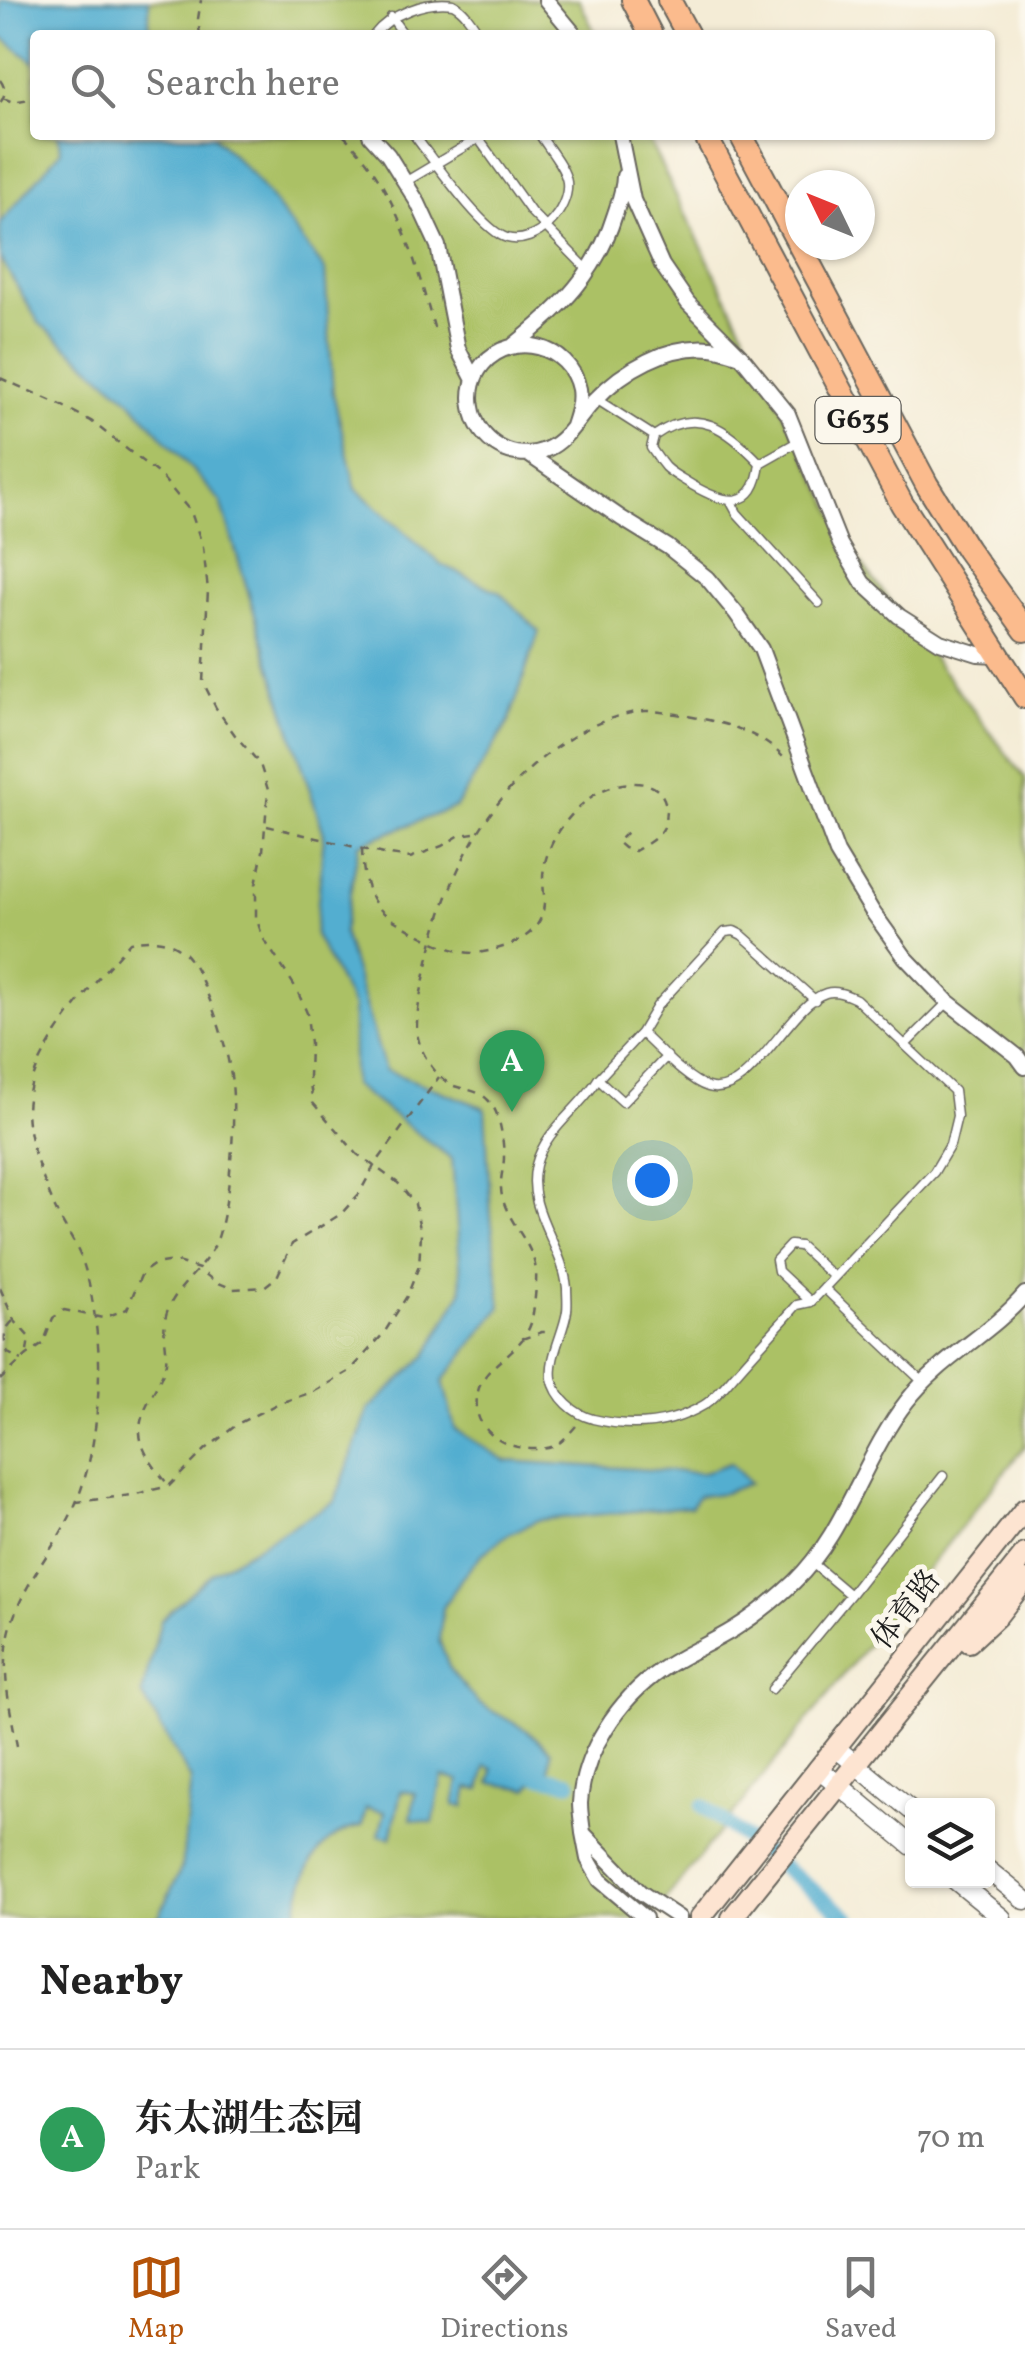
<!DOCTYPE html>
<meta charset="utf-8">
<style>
body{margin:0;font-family:Vollkorn,"Noto Serif SC",serif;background:#f6f6f6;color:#222}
.controls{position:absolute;right:30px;bottom:30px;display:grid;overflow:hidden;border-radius:10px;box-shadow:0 2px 8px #0004}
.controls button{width:90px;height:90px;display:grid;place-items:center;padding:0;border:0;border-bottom:2px solid #e0e0e0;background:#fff;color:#222;font:50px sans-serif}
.compass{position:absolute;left:785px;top:170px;width:90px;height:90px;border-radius:50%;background:#fff;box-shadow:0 2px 8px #0004;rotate:313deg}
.you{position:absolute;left:652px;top:1180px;width:35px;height:35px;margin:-25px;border:8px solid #fff;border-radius:50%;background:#1a73e8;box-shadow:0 0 0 15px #1a73e833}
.badge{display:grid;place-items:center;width:65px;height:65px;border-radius:50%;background:#b45309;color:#fff;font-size:32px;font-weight:700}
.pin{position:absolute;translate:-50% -82px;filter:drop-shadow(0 2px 5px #0008)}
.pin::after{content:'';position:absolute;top:52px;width:35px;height:30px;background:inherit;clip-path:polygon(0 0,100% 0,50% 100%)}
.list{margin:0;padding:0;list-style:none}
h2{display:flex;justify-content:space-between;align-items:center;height:130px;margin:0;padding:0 40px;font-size:42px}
h2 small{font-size:32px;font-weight:400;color:#767676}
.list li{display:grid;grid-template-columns:65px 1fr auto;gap:30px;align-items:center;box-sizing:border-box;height:180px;padding:0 40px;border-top:2px solid #e0e0e0}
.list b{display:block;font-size:38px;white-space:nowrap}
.list p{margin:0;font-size:32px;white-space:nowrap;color:#767676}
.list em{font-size:32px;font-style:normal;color:#767676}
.icon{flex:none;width:55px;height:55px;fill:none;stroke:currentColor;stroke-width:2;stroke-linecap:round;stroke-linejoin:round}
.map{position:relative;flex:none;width:1025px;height:1918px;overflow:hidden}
.search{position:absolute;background:#fff;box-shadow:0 2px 8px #0004;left:30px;right:30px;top:30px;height:110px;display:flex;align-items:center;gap:25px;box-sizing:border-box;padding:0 35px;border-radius:10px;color:#767676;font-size:38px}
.sheet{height:310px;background:#fff}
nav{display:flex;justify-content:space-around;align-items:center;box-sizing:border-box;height:140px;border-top:2px solid #e0e0e0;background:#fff;font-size:28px;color:#767676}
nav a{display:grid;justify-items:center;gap:5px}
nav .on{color:#b45309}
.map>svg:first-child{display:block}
</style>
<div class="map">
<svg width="1025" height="1918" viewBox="0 0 1025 1918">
<rect width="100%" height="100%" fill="#fbf7ec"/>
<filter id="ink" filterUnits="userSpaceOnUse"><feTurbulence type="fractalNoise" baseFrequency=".01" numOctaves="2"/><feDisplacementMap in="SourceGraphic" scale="20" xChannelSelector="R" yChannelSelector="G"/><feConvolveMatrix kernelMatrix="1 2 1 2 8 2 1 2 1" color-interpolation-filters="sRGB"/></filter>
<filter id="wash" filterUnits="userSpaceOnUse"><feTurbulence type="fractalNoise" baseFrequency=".0048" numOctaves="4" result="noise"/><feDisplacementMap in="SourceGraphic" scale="40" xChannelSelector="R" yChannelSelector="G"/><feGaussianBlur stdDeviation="2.25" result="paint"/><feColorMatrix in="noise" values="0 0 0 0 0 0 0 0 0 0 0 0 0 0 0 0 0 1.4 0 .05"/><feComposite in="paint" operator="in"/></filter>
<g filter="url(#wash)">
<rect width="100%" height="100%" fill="#f4ecd6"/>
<path fill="#abc165" stroke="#646e40" stroke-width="2.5" d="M0,0H579L596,35H35V135H646L856,557L1025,778V1446L651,1918H0Z"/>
<path fill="#52aed0" stroke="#376576" stroke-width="2.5" d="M0,0H149V35H35V63L0,36Z
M58,135H212L252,174L325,270L333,393L356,489L442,565L499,592L539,631L509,722L456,807L359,844L343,932L385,1070L485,1108L491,1216L501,1307L443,1381L455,1429L506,1461L702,1473L730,1463L750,1483L724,1493L698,1496L691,1506L538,1520L505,1536L481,1555L461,1579L443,1608L439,1640L450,1670L478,1703L528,1731L551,1751L549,1770L537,1776L528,1789L490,1783L493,1769L486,1766L480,1790L468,1788L464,1807L454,1805L459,1780L442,1777L433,1823L411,1819L415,1793L401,1791L391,1838L379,1835L385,1812L366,1808L362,1826C355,1828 345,1830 339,1834C309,1852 300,1886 296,1918H158L182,1867L191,1780L142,1694L161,1620L212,1573L335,1501L369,1409L426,1356L462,1291L452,1159L353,1085V1007L315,935L324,834L272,671L221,502L128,398L39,323L0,258V223L61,151Z"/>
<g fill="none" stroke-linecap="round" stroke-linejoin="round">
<path stroke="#52aed0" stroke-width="15" d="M537,1776L570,1782
M703,1806L849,1918"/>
</g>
</g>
<g filter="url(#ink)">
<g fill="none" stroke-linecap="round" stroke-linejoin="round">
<defs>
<path id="service" d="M391,17L404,35
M374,35C390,14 426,0 453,4C465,10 473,24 480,35
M414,135C432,158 482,231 507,238C536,246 570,211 567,182C565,167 548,148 540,135
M476,135L531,212L589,271
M405,182L484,135
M596,399L654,436L651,448C655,454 660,461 665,467C672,474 683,479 692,485C726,505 755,511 760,463C728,429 697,405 654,436
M760,463L799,441
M731,502L737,513L819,603
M641,1033L657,1006L725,932L734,931L742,935L815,1000
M905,1045L948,1002
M598,1079C580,1109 545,1129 536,1165C525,1210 563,1245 567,1288C567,1296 568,1304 567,1311C564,1332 549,1357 552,1378C556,1398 574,1414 593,1419C631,1428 669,1426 704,1405C716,1398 726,1384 736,1373C756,1350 777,1328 797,1305L811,1302L934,1172L950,1145L957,1116L954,1091L856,999C847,995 837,990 826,993C789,1004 750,1100 708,1087C686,1080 658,1048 641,1033L598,1079L623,1102L667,1056
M824,1288L923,1382
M811,1302L778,1271L776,1260L790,1245L800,1246L834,1277
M811,1562L850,1595
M772,1689L850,1595L943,1476"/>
<path id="minor" d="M546,0L575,35
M370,135L388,155L418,203L438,246L458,349L474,380
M620,135L633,200L662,265L688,303L741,356L788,414L840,544L863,583L899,616L940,642L978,654L997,655
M514,345C561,308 597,273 615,214C619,202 624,189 624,176
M573,426C577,414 581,402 579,389C570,345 513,330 483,364C473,376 469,392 472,407C477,442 514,464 547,449C568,440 579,416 595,400C623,370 668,344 711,348C721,349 731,353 741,356
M528,454L621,518L668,547L707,578L736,613L761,649L837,853L872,911L905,957L948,1002L1017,1056L1025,1067
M583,1833C582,1823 580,1813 580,1803C583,1752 619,1699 661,1670C684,1654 710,1644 734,1629C755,1616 776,1599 794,1582C846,1532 863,1457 907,1401C940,1358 990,1335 1025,1294
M645,1918L600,1880L588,1859L583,1833L640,1892L679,1918"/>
<path id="tertiary" d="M836,1748L912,1811
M818,1768L912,1846
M988,1870L1025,1900
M955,1880L1002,1918"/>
<path id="secondary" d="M969,1642L997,1616L1025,1580
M700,1918L1025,1509
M732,1918L1025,1554"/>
<path id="trunk" d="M633,0L651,35
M669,0L688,35
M705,135L902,504L1025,697
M741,135L927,485L967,549L1025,630"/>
</defs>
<use href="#service" stroke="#68655d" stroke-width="11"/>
<use href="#minor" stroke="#68655d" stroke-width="18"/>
<use href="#tertiary" stroke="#68655d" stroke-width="21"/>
<use href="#secondary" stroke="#68655d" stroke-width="24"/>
<use href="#trunk" stroke="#68655d" stroke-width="26"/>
<path stroke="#68655d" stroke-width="2.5" stroke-dasharray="8 8" stroke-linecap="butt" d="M200,35L198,19L201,0
M0,80C6,88 6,95 0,103
M3,98L13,102L35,98
M343,135C397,186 414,259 434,327L436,326
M0,378L61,405L91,421L161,476L191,512L203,547L208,590L203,682L216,708L235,735L260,764L268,790L263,851L256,884V917L263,938L296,988L307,1013L310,1044L309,1077L313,1103L357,1154L398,1183L415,1204L421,1234L419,1266L407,1296L384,1333L350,1371L315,1391L277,1404L239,1423L206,1449L169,1486L132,1495L77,1502
M267,826L384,854L410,858L442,846L460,835L474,833
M362,849C363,878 367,905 395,921C413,932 451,953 472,953C485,953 497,949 509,945C524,939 537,930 542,915C546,902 543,890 543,877C544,845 569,812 594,795C616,780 666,773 666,811C665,816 666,822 664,827C659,838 645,845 635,851L624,848L617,842L630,829
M0,1288L14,1320L29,1337L27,1352
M13,1321C2,1331 4,1341 8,1353L22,1360
M522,1339L542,1332H548
M0,1380L27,1355L43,1344L53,1318L64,1310L103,1318L127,1309L142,1273L155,1264L174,1261L199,1269L214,1281L233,1289L264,1287L277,1277L292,1244L341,1214L359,1194L374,1166L439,1077
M576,1426C562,1442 556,1450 533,1449C515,1448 497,1443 486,1429C480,1422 478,1418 477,1409C472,1364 519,1360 531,1323C534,1312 537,1282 536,1271C533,1240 502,1218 501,1188C500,1178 504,1167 504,1157C503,1140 501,1113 488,1100C478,1090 466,1090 454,1086C436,1079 418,1050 417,1031C416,1007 424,980 429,957C449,868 494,783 574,736C595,723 621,713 645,711C662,711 682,715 698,718C730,724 762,734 785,759
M17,1746C10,1707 1,1675 9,1634C18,1592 48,1557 68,1520C91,1476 98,1423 99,1373C100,1348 93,1293 85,1269C79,1247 64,1228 55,1208C42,1177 23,1132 28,1099C35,1046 95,982 130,942C172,934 189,949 205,988C217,1017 228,1051 232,1083C236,1120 230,1198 219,1234C210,1265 180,1281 168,1309C160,1329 168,1345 166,1362C161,1387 139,1407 140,1433C141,1453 158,1471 169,1486"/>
<use href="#service" stroke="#fff" stroke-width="8"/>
<use href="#minor" stroke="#fff" stroke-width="14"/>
<use href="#tertiary" stroke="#fff" stroke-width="18"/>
<use href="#secondary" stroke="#fde4d1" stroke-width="20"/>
<use href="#trunk" stroke="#fbbb8d" stroke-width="22"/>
</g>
</g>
<g text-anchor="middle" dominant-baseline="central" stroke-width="10" stroke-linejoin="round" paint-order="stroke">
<rect fill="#fbf7ec" stroke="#5f5e5a" stroke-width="2.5" x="815.5" y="397" width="85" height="46" rx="8"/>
<g font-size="28" font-weight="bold" fill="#1c1c1c">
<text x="858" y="420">G635</text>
</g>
<g font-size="30" fill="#1c1c1c" stroke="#fbf7ec">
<text transform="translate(907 1610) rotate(-52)">体育路</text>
</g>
</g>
</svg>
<div class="controls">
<button><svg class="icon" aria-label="layers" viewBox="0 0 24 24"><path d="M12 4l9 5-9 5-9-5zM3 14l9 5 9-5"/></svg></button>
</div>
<svg class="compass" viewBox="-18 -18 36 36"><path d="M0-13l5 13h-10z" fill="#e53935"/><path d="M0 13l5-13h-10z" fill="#767676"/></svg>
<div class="you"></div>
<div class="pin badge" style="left:512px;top:1112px;background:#2e9e5b">A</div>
<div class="search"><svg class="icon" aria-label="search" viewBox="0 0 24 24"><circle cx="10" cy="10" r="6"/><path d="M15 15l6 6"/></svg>Search here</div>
</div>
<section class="sheet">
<h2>Nearby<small></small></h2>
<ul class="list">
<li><span class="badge" style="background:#2e9e5b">A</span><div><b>东太湖生态园</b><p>Park</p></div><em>70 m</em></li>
</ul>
</section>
<nav>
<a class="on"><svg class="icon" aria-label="map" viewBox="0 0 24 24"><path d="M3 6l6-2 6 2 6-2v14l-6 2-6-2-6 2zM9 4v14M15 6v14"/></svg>Map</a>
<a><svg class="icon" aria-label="directions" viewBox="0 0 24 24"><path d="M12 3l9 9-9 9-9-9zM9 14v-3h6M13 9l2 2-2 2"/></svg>Directions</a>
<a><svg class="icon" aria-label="saved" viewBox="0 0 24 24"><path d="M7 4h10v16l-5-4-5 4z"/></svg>Saved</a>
</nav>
